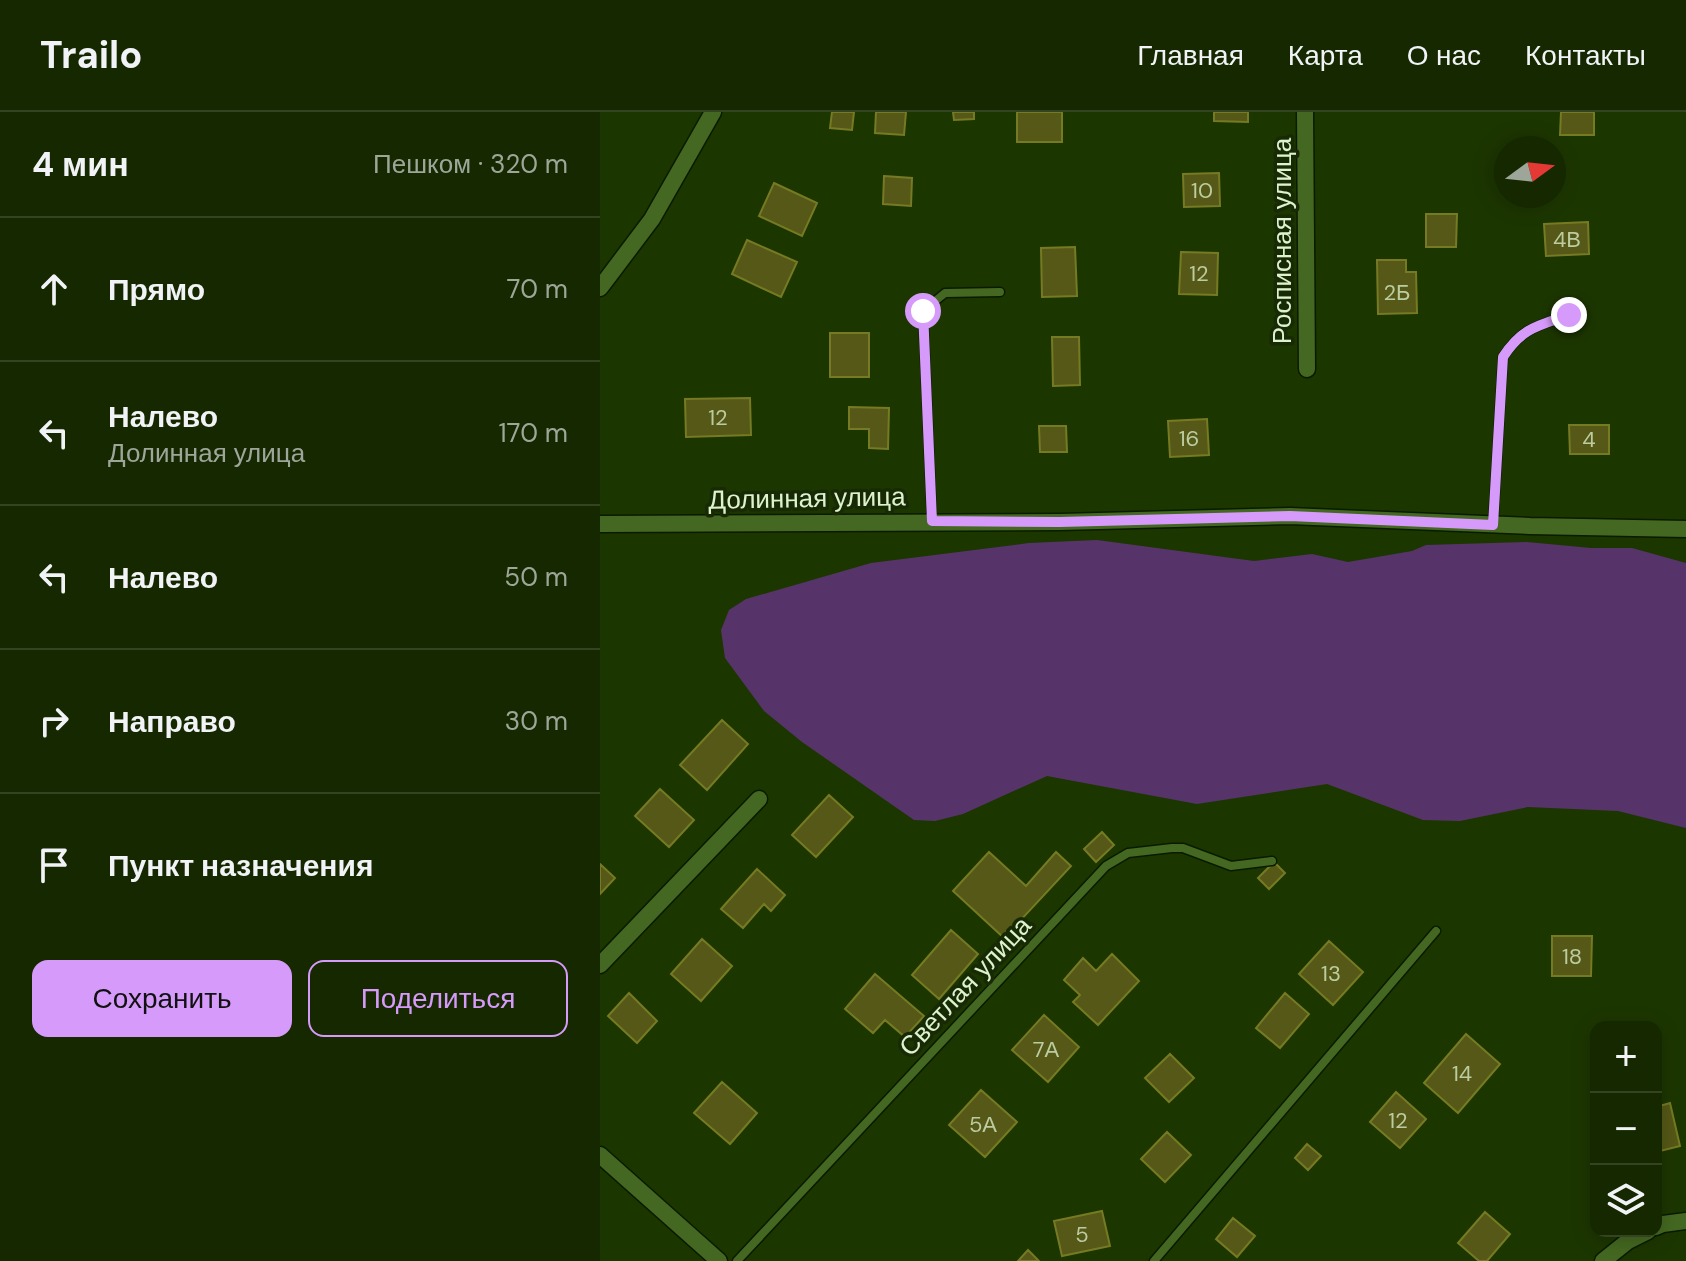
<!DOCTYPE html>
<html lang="ru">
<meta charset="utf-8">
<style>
body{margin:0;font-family:"DM Sans",sans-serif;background:#22340f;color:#f1f3f6}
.controls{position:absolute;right:24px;bottom:24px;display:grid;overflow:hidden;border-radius:16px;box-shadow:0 4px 20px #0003}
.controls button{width:72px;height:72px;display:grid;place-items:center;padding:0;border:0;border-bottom:2px solid #344422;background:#152800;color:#f1f3f6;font:40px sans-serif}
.compass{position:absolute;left:894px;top:24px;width:72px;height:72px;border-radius:50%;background:#152800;box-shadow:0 4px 20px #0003;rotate:75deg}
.stop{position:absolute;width:24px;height:24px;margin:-18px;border:6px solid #d69bfa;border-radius:50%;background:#fff}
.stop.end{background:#d69bfa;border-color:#fff;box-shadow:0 2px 8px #0008}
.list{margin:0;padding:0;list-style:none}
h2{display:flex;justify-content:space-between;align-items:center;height:104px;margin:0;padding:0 32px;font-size:34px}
h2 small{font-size:26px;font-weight:400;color:#9da699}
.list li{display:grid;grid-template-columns:52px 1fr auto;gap:24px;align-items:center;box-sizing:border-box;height:144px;padding:0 32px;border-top:2px solid #344422}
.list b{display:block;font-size:30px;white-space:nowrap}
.list p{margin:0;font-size:26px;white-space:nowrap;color:#9da699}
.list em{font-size:26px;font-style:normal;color:#9da699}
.actions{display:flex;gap:16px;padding:24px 32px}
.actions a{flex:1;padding:18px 0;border:2px solid #d69bfa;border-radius:16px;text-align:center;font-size:28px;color:#d69bfa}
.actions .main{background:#d69bfa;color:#111}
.icon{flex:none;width:44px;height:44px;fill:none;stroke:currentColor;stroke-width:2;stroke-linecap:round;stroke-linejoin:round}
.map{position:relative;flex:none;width:1086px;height:1149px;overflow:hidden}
header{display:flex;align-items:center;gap:48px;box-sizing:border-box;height:112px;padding:0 40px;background:#152800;border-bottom:2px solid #344422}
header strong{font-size:38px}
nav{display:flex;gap:44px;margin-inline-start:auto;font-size:28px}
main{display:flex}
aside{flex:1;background:#152800}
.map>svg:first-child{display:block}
</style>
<header>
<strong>Trailo</strong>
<nav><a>Главная</a><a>Карта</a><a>О нас</a><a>Контакты</a></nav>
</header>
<main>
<aside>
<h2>4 мин<small>Пешком · 320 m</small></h2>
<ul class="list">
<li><svg class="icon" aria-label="ahead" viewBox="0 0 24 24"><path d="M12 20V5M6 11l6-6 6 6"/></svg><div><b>Прямо</b></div><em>70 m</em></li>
<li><svg class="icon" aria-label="left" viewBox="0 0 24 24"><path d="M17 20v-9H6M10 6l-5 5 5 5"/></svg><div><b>Налево</b><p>Долинная улица</p></div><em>170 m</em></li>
<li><svg class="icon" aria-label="left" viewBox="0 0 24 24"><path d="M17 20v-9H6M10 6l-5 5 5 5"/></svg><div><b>Налево</b></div><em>50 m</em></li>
<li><svg class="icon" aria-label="right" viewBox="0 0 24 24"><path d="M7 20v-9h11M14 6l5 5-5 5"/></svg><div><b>Направо</b></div><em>30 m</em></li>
<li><svg class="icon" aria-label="arrive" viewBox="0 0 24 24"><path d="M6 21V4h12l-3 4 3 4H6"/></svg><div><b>Пункт назначения</b></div></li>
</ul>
<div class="actions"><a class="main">Сохранить</a><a>Поделиться</a></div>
</aside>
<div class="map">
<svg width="1086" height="1149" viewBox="0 0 1086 1149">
<rect width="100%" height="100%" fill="#1c3600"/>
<path fill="#563469" d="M497,428L654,449L712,442L748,450L812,439L826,433L927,430L991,436H1032L1086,451V716L1018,699L928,695L860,709L823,708L727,672L597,692L447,664L363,702L335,709L314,708L202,630L164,599L125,546L121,518L129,498L146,487L271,451L429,431Z"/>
<path fill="#555816" stroke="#767a23" stroke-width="2" d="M232,0H254L252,18L230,16Z
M276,0H306L304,23L275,21Z
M353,0H374V7L354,8Z
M417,0H462V30H417Z
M614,0H648V10L614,9Z
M961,0H994V23H960Z
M619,61L620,94L584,95L583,62Z
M284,64L312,66L311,94L283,92Z
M174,71L217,91L202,124L159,104Z
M826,102H857L856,135H826Z
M988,110L989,142L946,144L944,112Z
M147,128L197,150L181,185L132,162Z
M475,135L477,184L442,185L441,136Z
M581,140L618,141L617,183L579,182Z
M777,148H806V160H816L817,201L778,202Z
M230,221H269V265H230Z
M452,225H479L480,273L453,274Z
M150,286L151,323L86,325L85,287Z
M249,295L289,296L288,337L269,336V317H249Z
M607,307L609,343L570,345L568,309Z
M969,313H1009V342H970Z
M439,314H466L467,340H440Z
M122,608L148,632L107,678L80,653Z
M60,677L94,708L69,735L35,704Z
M229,683L253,705L216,745L192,723Z
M502,720L514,733L496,750L484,737Z
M389,740L426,774L456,740L471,754L404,826L353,779Z
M674,750L685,761L669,777L658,766Z
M0,752L15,766L0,782Z
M157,757L185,783L171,799L164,792L143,816L121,797Z
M351,818L378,842L339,887L312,863Z
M952,824H992L991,864H952Z
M102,827L132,854L101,889L71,862Z
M729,829L763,860L733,893L699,862Z
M512,842L539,869L498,913L473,890L480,883L464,868L483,846L496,859Z
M275,862L324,904L305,925L285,908L273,921L245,897Z
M29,881L57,909L37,931L8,904Z
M685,881L709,902L680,936L656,916Z
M444,903L479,935L448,970L412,938Z
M866,922L900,952L858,1001L824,971Z
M570,942L594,966L569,990L545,966Z
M122,970L157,1001L130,1032L94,1001Z
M381,978L417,1010L385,1045L349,1013Z
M796,980L826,1007L800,1036L770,1010Z
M1070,991L1080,1034L1056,1040V995Z
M567,1020L591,1043L565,1070L541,1047Z
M707,1032L721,1044L708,1058L695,1046Z
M502,1099L510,1134L462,1144L454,1109Z
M885,1100L910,1122L887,1149H879L858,1131Z
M633,1106L655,1124L637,1145L616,1127Z
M428,1138L439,1149H418Z"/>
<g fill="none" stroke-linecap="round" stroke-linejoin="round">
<defs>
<path id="service" d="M332,409L323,199L345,181L400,180
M893,413L903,245C922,216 937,214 969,203
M137,1149L506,754L528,741L572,736H583L631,754L672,749
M554,1149L836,819"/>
<path id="minor" d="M705,0L707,257
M0,176L52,107L113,0
M0,412L460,410L690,404L930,414L1086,417
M0,853L159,687
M0,1043L119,1149
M1056,1115L1063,1112L1086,1109
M1003,1149L1028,1129L1048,1119"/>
</defs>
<use href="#service" stroke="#0a1b00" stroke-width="11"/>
<use href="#minor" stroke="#0a1b00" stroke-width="19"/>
<use href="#service" stroke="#446821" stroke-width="8"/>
<use href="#minor" stroke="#446821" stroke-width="16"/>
</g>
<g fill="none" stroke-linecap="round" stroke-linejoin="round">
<path stroke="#d69bfa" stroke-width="10" d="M323,199L332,409L460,410L690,404L893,413L903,245C922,216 937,214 969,203"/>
</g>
<g text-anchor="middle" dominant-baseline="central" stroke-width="7" stroke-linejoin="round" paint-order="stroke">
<g font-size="22" fill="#bbcca0">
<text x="602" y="78">10</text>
<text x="967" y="127">4В</text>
<text x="599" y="161">12</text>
<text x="797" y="180">2Б</text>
<text x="118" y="305">12</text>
<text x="589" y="326">16</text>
<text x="989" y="327">4</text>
<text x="972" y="844">18</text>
<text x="731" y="861">13</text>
<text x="446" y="937">7А</text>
<text x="862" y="961">14</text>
<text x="798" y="1008">12</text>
<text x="383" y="1012">5А</text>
<text x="482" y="1122">5</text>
</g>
<g font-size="26" fill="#ddf3ce" stroke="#182a05">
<text transform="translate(682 129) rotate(-90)">Росписная улица</text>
<text transform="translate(207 386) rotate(-1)">Долинная улица</text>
<text transform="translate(365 874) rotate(-47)">Светлая улица</text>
</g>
</g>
</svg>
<div class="controls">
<button>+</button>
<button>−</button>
<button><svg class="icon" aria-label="layers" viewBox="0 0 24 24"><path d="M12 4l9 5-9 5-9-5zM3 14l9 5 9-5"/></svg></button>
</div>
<svg class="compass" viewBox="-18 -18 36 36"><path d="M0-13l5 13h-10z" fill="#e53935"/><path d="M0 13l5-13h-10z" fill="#9da699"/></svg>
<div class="stop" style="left:323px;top:199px"></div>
<div class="stop end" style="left:969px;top:203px"></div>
</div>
</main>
